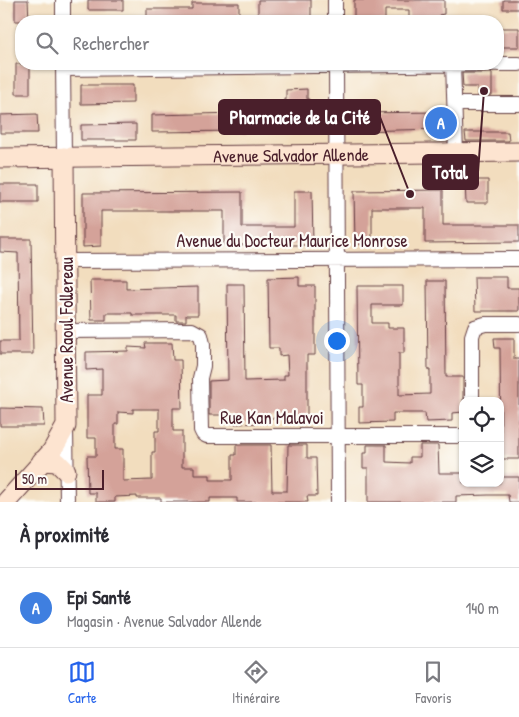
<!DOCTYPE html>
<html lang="fr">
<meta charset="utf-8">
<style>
body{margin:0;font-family:"Patrick Hand",sans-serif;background:#f2f2f3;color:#2b2b33}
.controls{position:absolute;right:15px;bottom:15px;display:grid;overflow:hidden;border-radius:10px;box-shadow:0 1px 4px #0004}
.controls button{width:45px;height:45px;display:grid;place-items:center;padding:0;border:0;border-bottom:1px solid #e1e1e2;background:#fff;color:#2b2b33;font:25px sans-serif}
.scale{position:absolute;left:15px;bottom:12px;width:89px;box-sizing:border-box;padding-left:5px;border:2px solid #4a1f2b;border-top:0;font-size:14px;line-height:18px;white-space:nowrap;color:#4a1f2b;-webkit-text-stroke:4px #fdfcf7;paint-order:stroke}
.you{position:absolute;left:336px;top:340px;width:18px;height:18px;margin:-12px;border:4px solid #fff;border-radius:50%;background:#1a73e8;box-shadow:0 0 0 8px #1a73e833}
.badge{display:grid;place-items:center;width:32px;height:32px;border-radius:50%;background:#2563eb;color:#fff;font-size:16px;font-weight:700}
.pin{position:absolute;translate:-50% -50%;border:2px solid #fff;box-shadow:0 1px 5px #0006}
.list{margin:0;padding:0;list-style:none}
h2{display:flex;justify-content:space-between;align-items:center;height:65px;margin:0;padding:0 20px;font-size:21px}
h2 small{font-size:16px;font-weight:400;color:#7c7c81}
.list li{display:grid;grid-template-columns:32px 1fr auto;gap:15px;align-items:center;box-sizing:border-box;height:80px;padding:0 20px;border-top:1px solid #e1e1e2}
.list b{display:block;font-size:19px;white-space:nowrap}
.list p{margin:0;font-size:16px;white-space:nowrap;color:#7c7c81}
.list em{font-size:16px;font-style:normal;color:#7c7c81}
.icon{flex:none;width:28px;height:28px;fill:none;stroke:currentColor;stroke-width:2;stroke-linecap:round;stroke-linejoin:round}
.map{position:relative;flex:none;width:519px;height:502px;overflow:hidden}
.search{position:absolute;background:#fff;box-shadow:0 1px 4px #0004;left:15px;right:15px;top:15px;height:55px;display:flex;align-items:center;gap:12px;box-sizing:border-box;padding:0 18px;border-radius:20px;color:#7c7c81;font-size:19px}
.sheet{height:145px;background:#fff}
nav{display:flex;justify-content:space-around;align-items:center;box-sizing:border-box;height:70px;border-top:1px solid #e1e1e2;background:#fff;font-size:14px;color:#7c7c81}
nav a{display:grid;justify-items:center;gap:2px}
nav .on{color:#2563eb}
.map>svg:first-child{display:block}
</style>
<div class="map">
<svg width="519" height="502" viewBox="0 0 519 502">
<rect width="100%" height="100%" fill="#fdfcf7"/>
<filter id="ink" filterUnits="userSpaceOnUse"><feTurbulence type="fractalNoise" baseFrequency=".02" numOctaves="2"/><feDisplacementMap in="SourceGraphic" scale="10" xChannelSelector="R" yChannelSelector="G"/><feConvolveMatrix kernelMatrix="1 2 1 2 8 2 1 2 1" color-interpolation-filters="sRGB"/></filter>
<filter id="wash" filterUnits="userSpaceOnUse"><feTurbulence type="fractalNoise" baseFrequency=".0096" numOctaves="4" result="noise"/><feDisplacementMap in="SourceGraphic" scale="20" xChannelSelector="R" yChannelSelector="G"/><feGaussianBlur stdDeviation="1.12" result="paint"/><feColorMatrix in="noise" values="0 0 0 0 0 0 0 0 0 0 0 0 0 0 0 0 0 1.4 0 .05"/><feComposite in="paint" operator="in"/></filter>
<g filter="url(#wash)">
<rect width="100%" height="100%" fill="#f2ddbe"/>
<g id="blocks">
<path fill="#d4a299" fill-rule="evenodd" d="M15,0H28L29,21H15Z
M88,0H123V10H88Z
M258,0H311V21H258Z
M354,0H444V14L439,15V21H409V10H385V21H354Z
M503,0H519V9H503Z
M192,3H239V21H147V9H192Z
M498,28H519V47H498Z
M16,64H30V94H16Z
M462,73H492V95H477V87H463Z
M81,85H133V103L81,104Z
M307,89V99H309V121H307V131H287L286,122H284V99L286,100V90Z
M442,112V129L354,131V113Z
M240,113L241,131L152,132V115Z
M37,114L38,133H0V115Z
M136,124V140H81V125Z
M465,132H508L509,141H466Z
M465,180H488V203H466Z
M0,184H38V202H0Z
M443,190V225H519V242L425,243V208H372V244H355L354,191Z
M294,191H312L313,245H224V211H101V246L83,247V193L242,192V227H294Z
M0,239H31L33,354H0V341H19L18,253L0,252Z
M299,277V286H315V355H307V423H288V418H270V423L232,424V415H209V381L228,380L227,284H244L245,381L284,380V375H288L287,355L279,356V348H269L268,278Z
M474,277H507V288H519V311H475Z
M90,280H126V289L198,287V315H186V321H176V315H132V313H106V320H91Z
M427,281H445L446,377H463V412L452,413V421L426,422L425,413H393V422L359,423V407H363V385H358L357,286H403V305H372V323H388V328H404V353H399V395L430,394V370H428Z
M494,338H514V359H519V459H501L500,348H495Z
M145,343H172L173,360H181L182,408H173V431H182V467H194V475H210V480H232V455H236V445H271L272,491H287L288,445H307V458H316L317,496H307L308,502H237V498H210V502H161V498H137V496L115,497V502H96V493H88L87,456H96V438H87V395H102V369L86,370V352L128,351V347L146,348ZM133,409H159V431H155V452H152V480L123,481V449H115V424H118V412L133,413Z
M0,408L43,409L44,426H0Z
M367,445H386V462L410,463V457H420V445H438L439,473H463V483H500V477H519V502H509L508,495H488L456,496V502H368V468H363V453H367Z"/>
</g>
</g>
<g filter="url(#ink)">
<use href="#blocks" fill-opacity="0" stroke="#633c41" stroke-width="1"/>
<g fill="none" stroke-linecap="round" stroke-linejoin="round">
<defs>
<path id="street" d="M63,0V21
M335,0V21
M63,64L64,157
M336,64L338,502
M453,64L456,153
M498,64H519
M63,69L493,64
M455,104H519
M66,261L519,259
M66,331L192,330L201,335L203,344V366L200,378L201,430L203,434L207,436H463
M472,401V336L475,327L485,324H519
M66,427L67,502"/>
<g id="secondary">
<path id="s1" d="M0,158L519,152"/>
<path d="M42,461L57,462L66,471"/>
<path d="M6,502L52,451L66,426L64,157"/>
</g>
</defs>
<use href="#street" stroke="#633c41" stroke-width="16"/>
<use href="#secondary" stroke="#633c41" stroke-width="21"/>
<use href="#street" stroke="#fff" stroke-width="14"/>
<use href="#secondary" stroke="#fde4d0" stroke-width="19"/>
</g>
</g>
<g text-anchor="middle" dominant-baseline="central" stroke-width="4.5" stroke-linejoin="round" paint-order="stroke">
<g font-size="18" fill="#4a1f2b" stroke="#fdfcf7">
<text stroke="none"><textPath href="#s1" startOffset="291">Avenue Salvador Allende</textPath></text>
<text x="292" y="240">Avenue du Docteur Maurice Monrose</text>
<text transform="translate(66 330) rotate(-90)">Avenue Raoul Follereau</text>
<text x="272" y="417">Rue Kan Malavoi</text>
</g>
</g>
<path fill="none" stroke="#4a1f2b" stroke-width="2" d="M410 194L380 117M484 91L478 172"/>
<g fill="#4a1f2b" stroke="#fdfcf7" stroke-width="2">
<circle cx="410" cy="194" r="5"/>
<circle cx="484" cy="91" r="5"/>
</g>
<g fill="#4a1f2b" stroke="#4a1f2b" stroke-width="2">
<rect x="219" y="100" width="161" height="34" rx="5"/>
<rect x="423" y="155" width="55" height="34" rx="5"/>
</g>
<g font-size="19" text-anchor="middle" font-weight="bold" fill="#fff">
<text x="300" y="124">Pharmacie de la Cité</text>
<text x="450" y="179">Total</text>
</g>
</svg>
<div class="controls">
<button><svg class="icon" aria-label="locate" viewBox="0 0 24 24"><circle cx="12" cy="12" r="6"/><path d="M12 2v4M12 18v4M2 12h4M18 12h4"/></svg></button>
<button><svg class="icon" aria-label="layers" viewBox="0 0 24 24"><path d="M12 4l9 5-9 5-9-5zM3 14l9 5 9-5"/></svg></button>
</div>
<div class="scale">50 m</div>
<div class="you"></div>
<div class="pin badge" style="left:441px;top:123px;background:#3f7fe0">A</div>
<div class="search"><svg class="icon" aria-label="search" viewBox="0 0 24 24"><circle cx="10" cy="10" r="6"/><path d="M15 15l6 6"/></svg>Rechercher</div>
</div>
<section class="sheet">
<h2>À proximité<small></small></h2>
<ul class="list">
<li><span class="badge" style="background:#3f7fe0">A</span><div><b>Epi Santé</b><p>Magasin · Avenue Salvador Allende</p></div><em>140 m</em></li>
</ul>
</section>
<nav>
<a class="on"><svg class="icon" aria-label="map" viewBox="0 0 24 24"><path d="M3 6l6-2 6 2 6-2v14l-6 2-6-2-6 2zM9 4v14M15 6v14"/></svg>Carte</a>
<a><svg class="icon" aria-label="directions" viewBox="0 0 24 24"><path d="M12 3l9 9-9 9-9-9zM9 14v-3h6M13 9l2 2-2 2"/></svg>Itinéraire</a>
<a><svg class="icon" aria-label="saved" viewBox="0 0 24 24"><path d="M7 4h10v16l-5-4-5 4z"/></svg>Favoris</a>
</nav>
